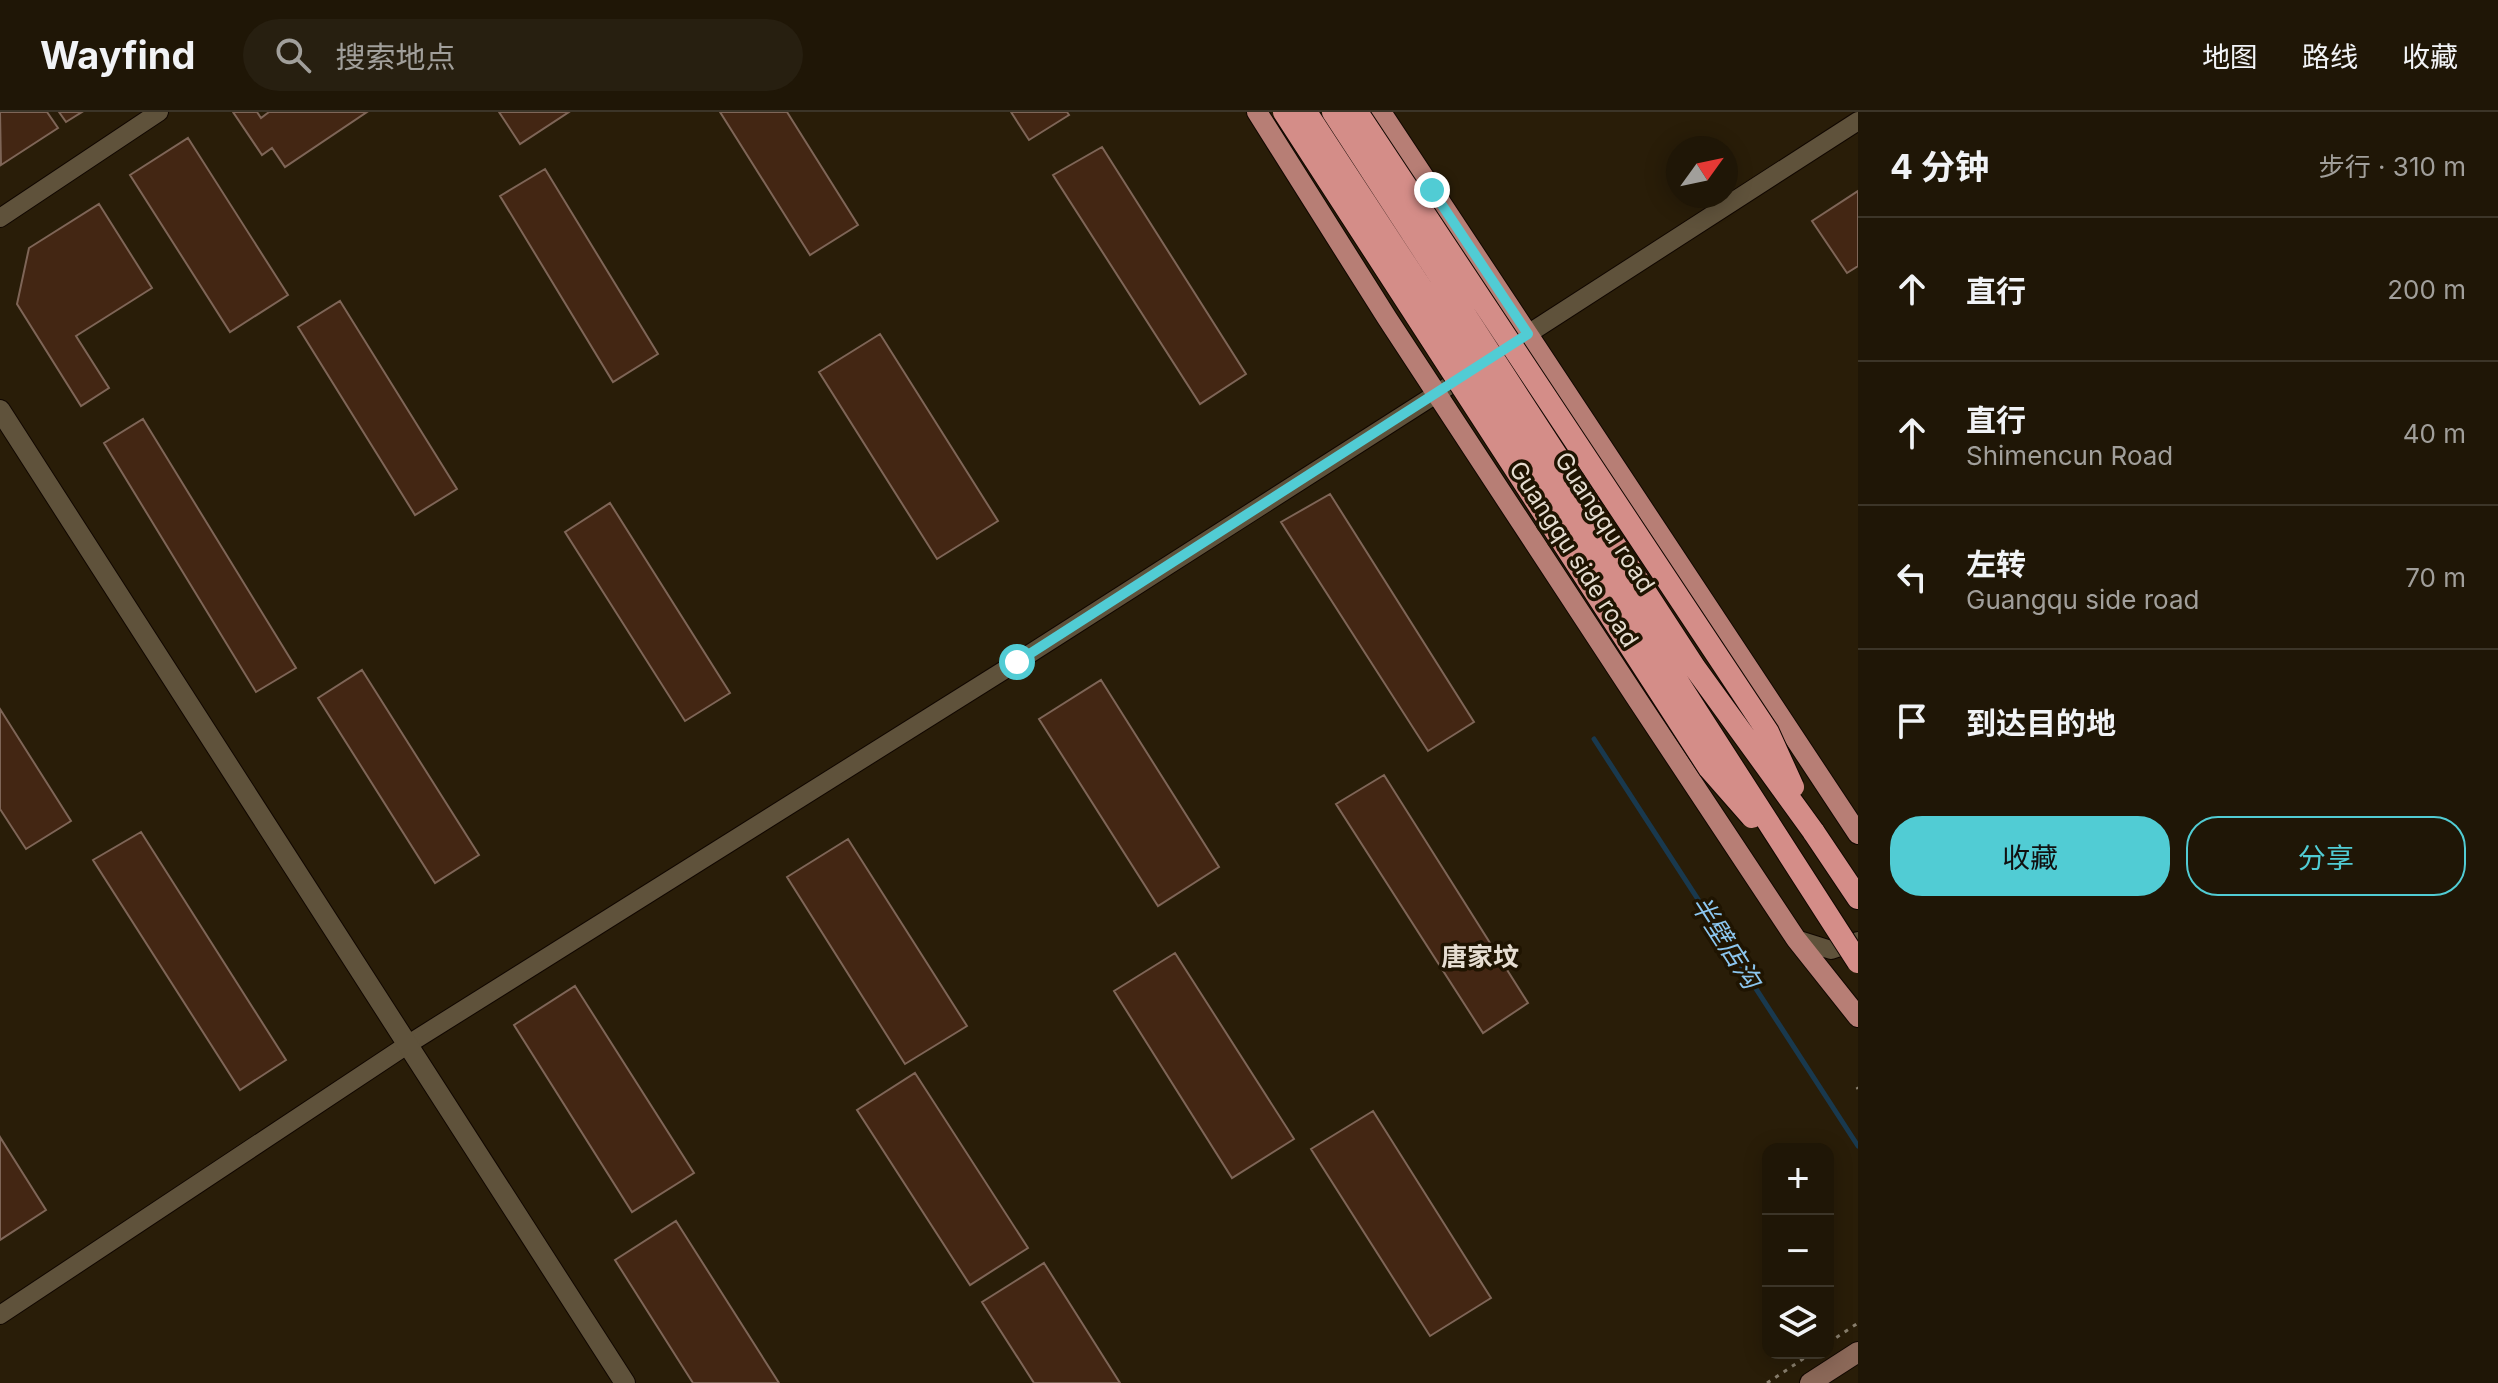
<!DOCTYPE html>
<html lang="zh">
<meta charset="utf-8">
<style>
body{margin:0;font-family:Inter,"Noto Sans SC",sans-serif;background:#271f10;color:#f1f3f6}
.controls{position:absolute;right:24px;bottom:24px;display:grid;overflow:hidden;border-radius:16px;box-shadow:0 4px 20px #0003}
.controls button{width:72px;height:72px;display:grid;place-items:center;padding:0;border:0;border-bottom:2px solid #3c3528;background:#1f1606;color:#f1f3f6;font:40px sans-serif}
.compass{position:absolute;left:1666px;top:24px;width:72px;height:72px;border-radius:50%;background:#1f1606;box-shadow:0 4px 20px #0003;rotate:57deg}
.stop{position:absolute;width:24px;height:24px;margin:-18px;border:6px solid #51ccd4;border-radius:50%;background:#fff}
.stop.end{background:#51ccd4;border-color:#fff;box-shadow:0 2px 8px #0008}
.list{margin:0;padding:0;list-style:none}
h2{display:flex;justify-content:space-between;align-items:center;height:104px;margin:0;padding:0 32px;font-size:34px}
h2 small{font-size:26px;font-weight:400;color:#a19f9b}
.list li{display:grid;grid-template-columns:52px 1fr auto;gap:24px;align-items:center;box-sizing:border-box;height:144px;padding:0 32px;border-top:2px solid #3c3528}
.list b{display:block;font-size:30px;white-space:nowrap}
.list p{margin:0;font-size:26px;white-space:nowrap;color:#a19f9b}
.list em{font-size:26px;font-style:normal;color:#a19f9b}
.actions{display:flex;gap:16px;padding:24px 32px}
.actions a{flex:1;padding:18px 0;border:2px solid #51ccd4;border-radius:32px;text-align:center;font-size:28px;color:#51ccd4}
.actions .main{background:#51ccd4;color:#111}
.icon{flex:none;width:44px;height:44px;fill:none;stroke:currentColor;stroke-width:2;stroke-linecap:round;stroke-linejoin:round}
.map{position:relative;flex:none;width:1858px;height:1271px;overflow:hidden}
header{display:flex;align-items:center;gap:48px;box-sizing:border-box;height:112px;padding:0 40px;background:#1f1606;border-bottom:2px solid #3c3528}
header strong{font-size:38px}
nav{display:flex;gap:44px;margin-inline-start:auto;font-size:28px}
.search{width:560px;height:72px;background:#271f10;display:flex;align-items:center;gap:20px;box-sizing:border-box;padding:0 28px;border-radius:44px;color:#a19f9b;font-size:30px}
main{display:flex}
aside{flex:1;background:#1f1606}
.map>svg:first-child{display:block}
</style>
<header>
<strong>Wayfind</strong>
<div class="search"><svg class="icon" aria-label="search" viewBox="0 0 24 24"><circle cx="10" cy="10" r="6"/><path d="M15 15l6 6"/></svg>搜索地点</div>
<nav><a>地图</a><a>路线</a><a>收藏</a></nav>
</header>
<main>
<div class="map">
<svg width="1858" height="1271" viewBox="0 0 1858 1271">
<rect width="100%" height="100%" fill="#291d08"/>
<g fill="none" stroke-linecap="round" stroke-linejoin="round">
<path stroke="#19394e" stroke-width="5" d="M1594,627L1858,1034"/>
</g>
<path fill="#432613" stroke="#7e6557" stroke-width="2" d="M0,0H47L58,16L1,53Z
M59,0H82L66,10Z
M233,0H257L261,6L269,0H367L285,55L272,36L262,43Z
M499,0H569L520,32Z
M720,0H787L858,113L810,143Z
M1011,0H1067L1069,3L1029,28Z
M188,26L288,183L230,220L130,63Z
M1102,35L1246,262L1200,292L1053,63Z
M545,57L658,242L613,270L500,84Z
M1858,79V154L1847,161L1812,109Z
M99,92L152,176L76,224L109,276L81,294L17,192L29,136Z
M340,189L457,377L415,403L298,215Z
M880,222L998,409L937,447L819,260Z
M143,307L296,556L256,580L104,331Z
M1330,382L1474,610L1428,639L1281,410Z
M610,391L730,581L685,609L565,420Z
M362,558L479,743L435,771L318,586Z
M1101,568L1219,755L1158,794L1039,607Z
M0,597L71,709L26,737L0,697Z
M1384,663L1528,891L1483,921L1336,692Z
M141,720L286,948L240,978L93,748Z
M848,727L967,914L905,952L787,765Z
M1175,841L1294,1027L1232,1066L1114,879Z
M575,874L694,1061L632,1100L514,913Z
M915,961L1028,1136L970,1173L857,998Z
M1373,999L1491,1186L1430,1224L1311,1037Z
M0,1025L46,1098L0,1128Z
M676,1109L779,1271H693L615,1148Z
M1044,1151L1120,1271H1034L982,1190Z"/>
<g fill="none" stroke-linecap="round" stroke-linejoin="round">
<defs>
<path id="minor" d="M0,106L159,0
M1517,229L1858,9
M1796,827L1831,838L1858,829
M0,1203L407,933L1017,550L1469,261"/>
<path id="tertiary" d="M0,298L625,1271"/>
<path id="secondary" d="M1810,1271L1858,1240"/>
<path id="primary" d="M1257,0L1387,206L1635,584L1796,827L1858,905
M1381,0L1858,722"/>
<path id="trunk" d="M1813,719L1858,786"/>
</defs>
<use href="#minor" stroke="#110700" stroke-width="20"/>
<use href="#tertiary" stroke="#110700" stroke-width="22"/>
<use href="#secondary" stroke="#110700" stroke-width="22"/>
<use href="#primary" stroke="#110700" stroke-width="22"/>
<use href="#trunk" stroke="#110700" stroke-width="24"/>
<path stroke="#887e6d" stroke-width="3" stroke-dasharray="4 6" stroke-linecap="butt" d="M1857,975L1858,977
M1828,1231L1858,1211
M1767,1271L1812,1241"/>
<use href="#minor" stroke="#5f523b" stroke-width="18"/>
<use href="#tertiary" stroke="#5f523b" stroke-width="20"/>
<use href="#secondary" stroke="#8b6858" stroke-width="20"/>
<use href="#primary" stroke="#b77e75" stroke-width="20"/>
<use href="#trunk" stroke="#d48d88" stroke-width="22"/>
<defs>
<path id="trunk-bridge" d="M1284,0L1709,656L1752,705
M1306,0L1595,441L1858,850
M1333,0L1695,556L1813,719
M1357,0L1768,620L1793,675"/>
</defs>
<use href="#trunk-bridge" stroke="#110700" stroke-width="24" stroke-linecap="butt"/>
<use href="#trunk-bridge" stroke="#d48d88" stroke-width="22"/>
</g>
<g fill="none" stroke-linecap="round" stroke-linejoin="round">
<path stroke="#51ccd4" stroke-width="10" d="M1017,550L1528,222L1432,78"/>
</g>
<g text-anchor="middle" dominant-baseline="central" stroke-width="7" stroke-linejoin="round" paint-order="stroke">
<g font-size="24" fill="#e5ddd1" stroke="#1f1401">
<text transform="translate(1605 410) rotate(57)">Guangqu road</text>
<text transform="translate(1574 442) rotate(57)">Guangqu side road</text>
</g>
<g font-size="26" font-style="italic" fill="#8cc6ef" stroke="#1f1401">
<text transform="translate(1726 830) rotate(57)">半壁店沟</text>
</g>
<g font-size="26" font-weight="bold" fill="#e5ddd1" stroke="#1f1401">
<text x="1480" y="844">唐家坟</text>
</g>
</g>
</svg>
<div class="controls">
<button>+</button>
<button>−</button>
<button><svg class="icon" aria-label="layers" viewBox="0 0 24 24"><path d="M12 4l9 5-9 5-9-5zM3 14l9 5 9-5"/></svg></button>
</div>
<svg class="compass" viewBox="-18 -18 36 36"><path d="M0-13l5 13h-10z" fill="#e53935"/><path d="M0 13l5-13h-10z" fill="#a19f9b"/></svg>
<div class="stop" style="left:1017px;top:550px"></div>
<div class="stop end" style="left:1432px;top:78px"></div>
</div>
<aside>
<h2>4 分钟<small>步行 · 310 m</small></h2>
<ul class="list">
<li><svg class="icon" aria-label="ahead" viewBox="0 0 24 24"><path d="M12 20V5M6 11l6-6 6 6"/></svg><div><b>直行</b></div><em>200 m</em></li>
<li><svg class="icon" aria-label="ahead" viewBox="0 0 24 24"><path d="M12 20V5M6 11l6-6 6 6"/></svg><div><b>直行</b><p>Shimencun Road</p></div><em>40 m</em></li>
<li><svg class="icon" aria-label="left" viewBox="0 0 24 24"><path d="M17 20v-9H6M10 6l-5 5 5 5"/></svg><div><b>左转</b><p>Guangqu side road</p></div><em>70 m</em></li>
<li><svg class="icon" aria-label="arrive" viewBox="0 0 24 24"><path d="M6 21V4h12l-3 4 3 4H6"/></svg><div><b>到达目的地</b></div></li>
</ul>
<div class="actions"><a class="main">收藏</a><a>分享</a></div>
</aside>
</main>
